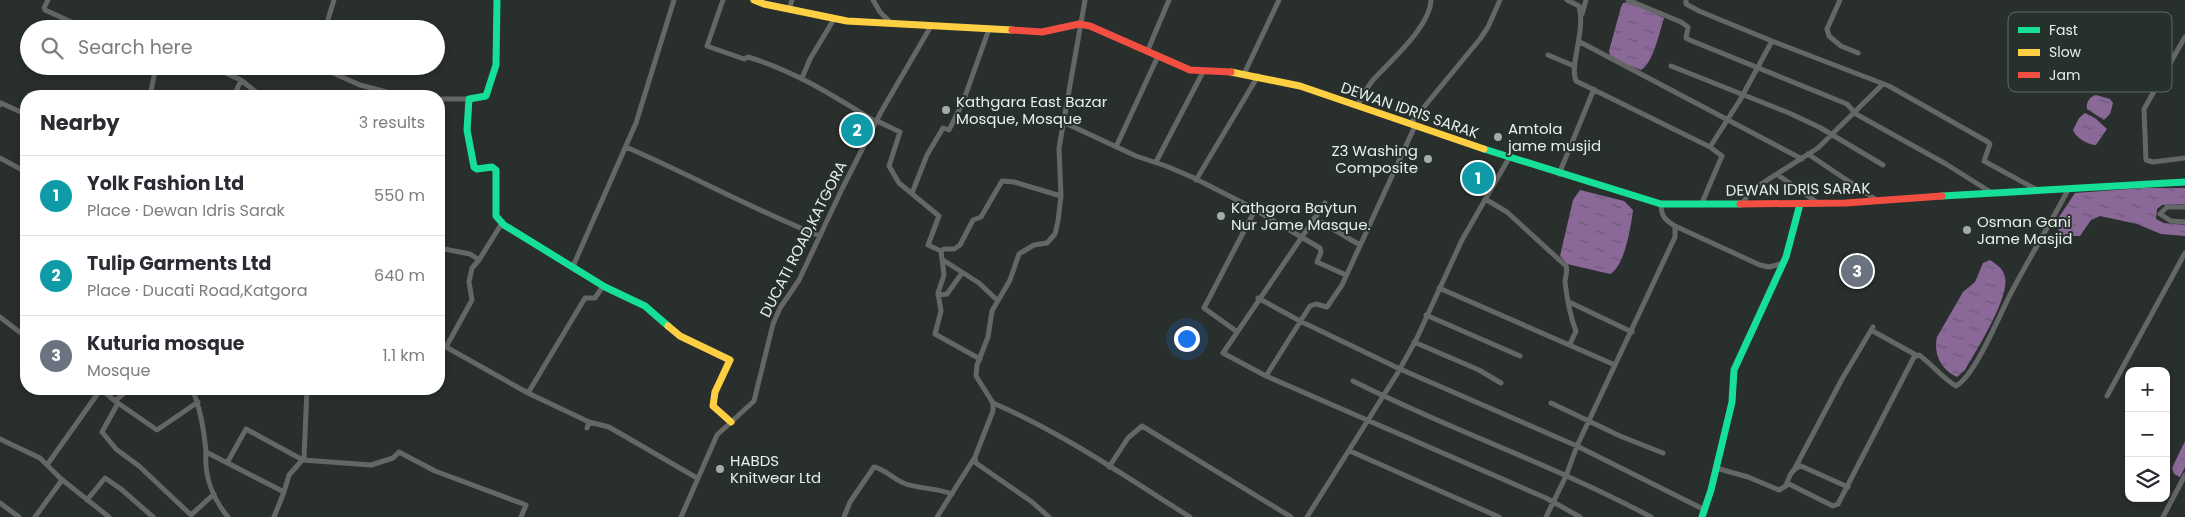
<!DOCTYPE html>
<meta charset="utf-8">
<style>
body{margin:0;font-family:Poppins,sans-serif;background:#f2f2f3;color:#2b2b33}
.controls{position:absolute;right:15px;bottom:15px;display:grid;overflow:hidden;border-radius:10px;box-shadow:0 2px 8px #0003}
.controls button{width:45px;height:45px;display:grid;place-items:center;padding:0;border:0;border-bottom:1px solid #e1e1e2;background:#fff;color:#2b2b33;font:25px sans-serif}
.you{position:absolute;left:1186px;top:338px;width:18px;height:18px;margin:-12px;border:4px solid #fff;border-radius:50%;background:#1a73e8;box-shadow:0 0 0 8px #1a73e833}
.badge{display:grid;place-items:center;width:32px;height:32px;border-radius:50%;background:#111827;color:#fff;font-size:16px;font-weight:700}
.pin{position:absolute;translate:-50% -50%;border:2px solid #fff;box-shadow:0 1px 5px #0006}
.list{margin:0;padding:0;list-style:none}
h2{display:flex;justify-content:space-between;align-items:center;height:65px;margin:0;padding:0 20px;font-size:21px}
h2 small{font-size:16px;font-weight:400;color:#7c7c81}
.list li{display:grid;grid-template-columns:32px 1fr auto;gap:15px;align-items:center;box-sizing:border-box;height:80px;padding:0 20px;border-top:1px solid #e1e1e2}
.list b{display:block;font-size:19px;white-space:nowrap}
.list p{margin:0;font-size:16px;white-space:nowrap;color:#7c7c81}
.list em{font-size:16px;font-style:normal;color:#7c7c81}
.icon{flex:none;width:28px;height:28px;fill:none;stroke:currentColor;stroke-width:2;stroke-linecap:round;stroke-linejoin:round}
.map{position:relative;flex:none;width:2185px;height:517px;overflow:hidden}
.search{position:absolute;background:#fff;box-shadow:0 2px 8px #0003;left:20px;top:20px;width:425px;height:55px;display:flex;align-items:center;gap:12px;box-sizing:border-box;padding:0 18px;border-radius:28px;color:#7c7c81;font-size:19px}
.panel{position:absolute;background:#fff;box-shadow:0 2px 8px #0003;left:20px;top:90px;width:425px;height:305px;border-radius:20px}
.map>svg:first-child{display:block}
</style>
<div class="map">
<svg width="2185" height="517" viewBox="0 0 2185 517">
<defs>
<pattern id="water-ripples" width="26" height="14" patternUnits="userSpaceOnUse" patternTransform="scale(1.25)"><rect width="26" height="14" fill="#8a6999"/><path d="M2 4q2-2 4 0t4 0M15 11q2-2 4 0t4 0" fill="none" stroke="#6b5a74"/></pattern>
</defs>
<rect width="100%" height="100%" fill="#292f2c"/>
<path fill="url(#water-ripples)" d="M1630,2L1664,18C1660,30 1653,64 1641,70L1620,62L1610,55L1609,51L1621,7L1623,3Z
M2096,95L2110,99L2113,103L2110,114L2104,120L2087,109C2086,103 2089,97 2096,95Z
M2085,113L2095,118L2107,129L2096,145C2088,145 2076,138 2073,130L2079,118Z
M2143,188H2185V204L2162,205L2157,209L2156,219L2164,223L2185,225V236L2161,234L2137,224L2100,216L2091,220L2080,236H2064L2059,231L2057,220L2075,193Z
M1580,190L1624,201L1633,210C1631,226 1625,266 1610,274L1567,264L1560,256L1573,200Z
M1990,260C1997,265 2003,268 2005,277C2010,297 1976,351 1965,370L1957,377C1941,370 1933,354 1937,337L1963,292L1975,282L1983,263Z
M2185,441V467L2180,477L2174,474L2172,468Z"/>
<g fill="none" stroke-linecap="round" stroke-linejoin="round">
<path stroke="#656767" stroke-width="5" d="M48,0L44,8L45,10L87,29
M723,0L707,46L744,59L748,57C795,71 835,97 876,122
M873,0L880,12L892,24
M1567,0L1579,6C1586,31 1569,65 1576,81L1710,147L1722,156L1701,205
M1628,0L1681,22L1688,27L1686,38L1692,41L1847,104L1856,114L1946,164L1992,193
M1686,0V4L1699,11L1772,41L1740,100L1710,147
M1840,0L1827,29L1829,36L1841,46L1858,53
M789,9L792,0
M1582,14L1586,0
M325,29L334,0
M2185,37L2144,109L2146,160L2153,162L2185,158
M1772,41L1889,86L1988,142L1990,144L1984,161L2039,191
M1580,42L1802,159
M1147,52L1169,0
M1548,55L1574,66
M210,66L241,80L261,96
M287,66L306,72L310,66
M317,66L360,85L402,96
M1671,66L1789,113L1819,127L1883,165
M1244,74L1279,0
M802,78L810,59L834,19
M150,96L156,66
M234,96L241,80
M439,99H469
M0,105L1,103L23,113L26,111
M1357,106C1362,98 1367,87 1373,80C1390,61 1430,27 1431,0
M877,121L900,132L889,166L899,183L939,216L928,245L941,251L944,275L938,293L941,311L935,334L980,359
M1063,122L1136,156L1166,166L1192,177L1247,205L1320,248L1321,252L1317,262L1346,275
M1410,124L1480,39L1488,27L1500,0
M626,147C691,175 754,210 820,236
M1116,147L1158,56
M1808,154L1878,201
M0,158L26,172
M1156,162L1204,70
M1559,174L1594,89
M1778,175L1818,203
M1196,180L1258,76
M912,193L927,155L943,128L949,130L963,102L989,29
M1485,199L1507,212L1566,266C1568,272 1565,277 1565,282C1567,299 1570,316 1576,331L1570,344
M1325,203L1223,353L1266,376L1546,498L1580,517
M1661,204C1661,216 1665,220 1675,226L1760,265L1769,267L1784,263
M1742,204L1750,191L1818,148L1883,84
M2185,207H2167L2160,214L2171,221L2185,222
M1314,218L1360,245
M439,230V239
M439,248L470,254L479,260L502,223
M941,251L944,249H954L960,245L973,220L981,217L1002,181L1014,182L1061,196
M479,260L472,268L469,282L472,300L446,347L528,393L589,422L587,428
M943,260L979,283L997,300
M575,270L574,264L636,123L674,0
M1439,288L1615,365
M938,295L947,294L962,273
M1258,298L1300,321L1400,369L1577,446L1705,510
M1569,302L1632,332
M1426,315L1520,356
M0,317L26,337
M1871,330L1916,355
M1236,331L1204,308L1255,210
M1414,342L1479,370L1501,383
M1266,376L1310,306L1316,304L1327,307L1342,285L1415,126
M1353,381C1450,430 1554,465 1651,517
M101,389L115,401L157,430L198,402
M192,389C201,409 204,430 206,452L284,492L274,517
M528,393L585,298H595L603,286
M2107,396L2185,253
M115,401L129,389
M118,403L102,432L116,449L139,466L191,515L214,494
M993,403C1063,433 1126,477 1190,517
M1551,403L1620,436L1663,453
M589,422L609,427L697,478
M0,439L40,458L60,478L109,517
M1350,451L1499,517
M206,452C204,476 213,499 228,517
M975,457L976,463L1032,502L1049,517
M227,463L246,429L303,460L371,465L393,458L399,452L435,471L526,505L521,517
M47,465L101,389
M1109,467L1128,438L1142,426L1291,517
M1716,468L1748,477L1779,490L1789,484L1833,506L1838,504L1914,357L1919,355C1932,364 1942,378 1956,386C1976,375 2000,313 2012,291C2030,257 2050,224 2068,190
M1795,468L1842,379L1873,327
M1786,486C1789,477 1791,469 1801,466L1848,487
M284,492L289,475L304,458L307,389
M87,500L105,478L121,489L153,517
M0,503L19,517
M35,517L62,480
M681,517L717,435L754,401L773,324L780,308L799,280L842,189L881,112L931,26
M844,517L850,502L874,467C885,469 894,480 906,484C921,489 937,488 952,494
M937,517L975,457L993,411V403L976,376L977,365L988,337L992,311L1010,280L1019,254L1034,245L1047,243L1055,234L1058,221L1061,196L1059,148L1085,0
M1307,517L1397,374L1416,340L1462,240L1509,158
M1546,517L1566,476L1577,446L1675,237V226
M2163,517L2185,475"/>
<path stroke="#16e098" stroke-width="7" d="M497,0L496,65L486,96L469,99L467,130L474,167L477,169L492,167L496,170V216L504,225L605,287L645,306L668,326
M1484,149L1661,204H1740
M1942,196L2185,182
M1702,517L1711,490L1732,402L1734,370L1786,257L1800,204"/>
<path stroke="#ffcf43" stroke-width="7" d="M754,0L764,4L847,21L1012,30
M1231,72L1300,86L1484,149
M668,326L680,336L730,360L715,392L713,406L731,422"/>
<path stroke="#f24e42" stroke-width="7" d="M1012,30L1042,32L1079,24L1090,26L1190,70L1231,72
M1740,204L1846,203L1942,196"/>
</g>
<g fill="#a5aba8" stroke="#27312c" stroke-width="2">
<circle cx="946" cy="110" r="5"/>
<circle cx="1498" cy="137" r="5"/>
<circle cx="1428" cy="159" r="5"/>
<circle cx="1221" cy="216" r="5"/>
<circle cx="1967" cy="230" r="5"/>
<circle cx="720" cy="469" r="5"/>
</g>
<g text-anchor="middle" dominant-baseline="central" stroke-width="4" stroke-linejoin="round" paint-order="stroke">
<g font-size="15" fill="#e8eeeb" stroke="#27312c" text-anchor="start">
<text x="956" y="101">Kathgara East Bazar<tspan x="956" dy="17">Mosque, Mosque</tspan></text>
<text x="1508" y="128">Amtola<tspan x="1508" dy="17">jame musjid</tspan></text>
<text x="1418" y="150" text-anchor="end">Z3 Washing<tspan x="1418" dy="17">Composite</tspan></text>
<text x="1231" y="207">Kathgora Baytun<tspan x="1231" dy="17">Nur Jame Masque.</tspan></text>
<text x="1977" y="221">Osman Gani<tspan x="1977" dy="17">Jame Masjid</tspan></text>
<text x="730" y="460">HABDS<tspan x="730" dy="17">Knitwear Ltd</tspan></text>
</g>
<g font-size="15" fill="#e8eeeb" stroke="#27312c">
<text transform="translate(1410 110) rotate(19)">DEWAN IDRIS SARAK</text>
<text transform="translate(1798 189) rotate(-1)">DEWAN IDRIS SARAK</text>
<text transform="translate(803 239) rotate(-63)">DUCATI ROAD,KATGORA</text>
</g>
</g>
<rect x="2008" y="12" width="164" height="80" rx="8" fill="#27312c" stroke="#616a65" stroke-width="1"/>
<rect x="2018" y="27" width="22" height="6" fill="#16e098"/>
<rect x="2018" y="49" width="22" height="7" fill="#ffcf43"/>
<rect x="2018" y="72" width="22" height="6" fill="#f24e42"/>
<g font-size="14" fill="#e8eeeb">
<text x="2049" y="35">Fast</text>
<text x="2049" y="57">Slow</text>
<text x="2049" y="80">Jam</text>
</g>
</svg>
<div class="controls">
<button>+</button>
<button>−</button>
<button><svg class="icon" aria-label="layers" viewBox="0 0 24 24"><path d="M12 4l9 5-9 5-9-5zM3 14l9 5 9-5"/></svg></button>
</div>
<div class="you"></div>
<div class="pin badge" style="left:1478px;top:178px;background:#0f9aa8">1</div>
<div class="pin badge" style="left:857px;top:130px;background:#0f9aa8">2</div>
<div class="pin badge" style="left:1857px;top:271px;background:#6b7280">3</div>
<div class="search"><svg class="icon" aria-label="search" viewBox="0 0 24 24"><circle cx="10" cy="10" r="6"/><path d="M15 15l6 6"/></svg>Search here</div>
<section class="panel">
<h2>Nearby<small>3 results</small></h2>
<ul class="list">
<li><span class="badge" style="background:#0f9aa8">1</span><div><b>Yolk Fashion Ltd</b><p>Place · Dewan Idris Sarak</p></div><em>550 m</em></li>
<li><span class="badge" style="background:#0f9aa8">2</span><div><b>Tulip Garments Ltd</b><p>Place · Ducati Road,Katgora</p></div><em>640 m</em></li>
<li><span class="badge" style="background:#6b7280">3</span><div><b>Kuturia mosque</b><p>Mosque</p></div><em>1.1 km</em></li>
</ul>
</section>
</div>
